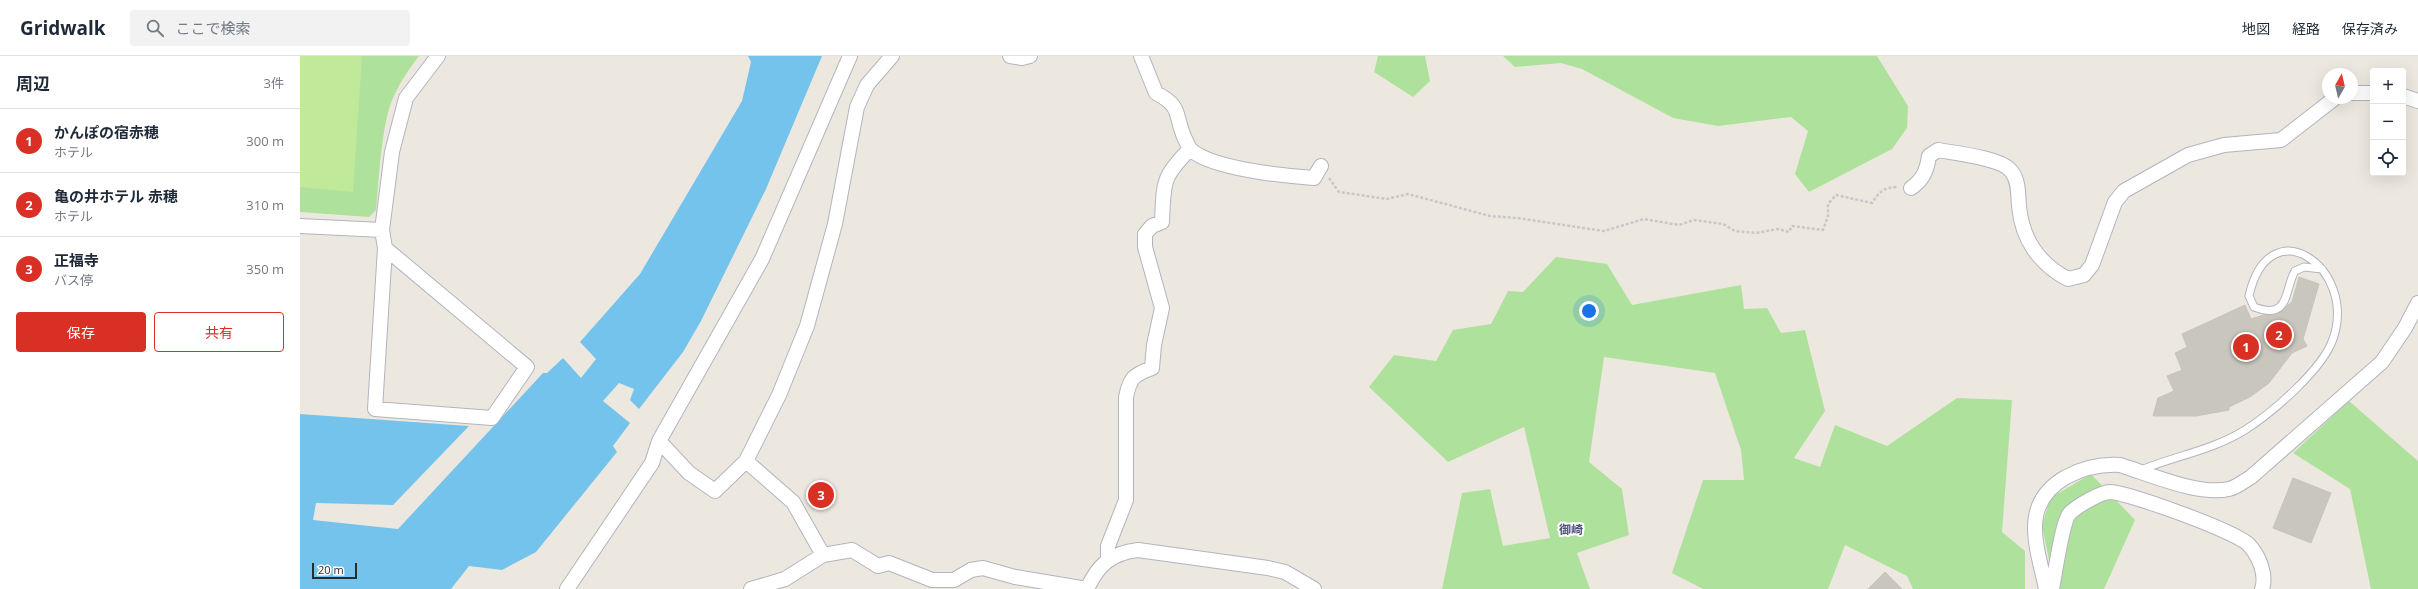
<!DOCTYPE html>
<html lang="ja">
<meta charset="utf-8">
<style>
body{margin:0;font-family:"Open Sans","Noto Sans JP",sans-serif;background:#f2f2f3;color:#1f2937}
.controls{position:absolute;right:12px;top:12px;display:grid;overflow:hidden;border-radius:4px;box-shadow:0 4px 16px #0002}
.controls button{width:36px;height:36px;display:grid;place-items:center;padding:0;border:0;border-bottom:1px solid #e0e1e3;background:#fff;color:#1f2937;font:20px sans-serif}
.compass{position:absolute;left:2022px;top:12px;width:36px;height:36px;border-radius:50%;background:#fff;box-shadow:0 4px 16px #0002;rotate:8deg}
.scale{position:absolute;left:12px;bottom:10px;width:45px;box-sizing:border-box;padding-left:4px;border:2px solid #2c2c2c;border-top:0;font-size:11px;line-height:14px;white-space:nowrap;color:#2c2c2c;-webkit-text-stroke:3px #fff;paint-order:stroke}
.you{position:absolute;left:1289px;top:255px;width:14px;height:14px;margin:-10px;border:3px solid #fff;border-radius:50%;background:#1a73e8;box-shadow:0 0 0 6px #1a73e833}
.badge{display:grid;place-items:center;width:26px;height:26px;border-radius:50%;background:#d93025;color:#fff;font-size:13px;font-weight:700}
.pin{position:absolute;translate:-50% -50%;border:2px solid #fff;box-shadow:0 1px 4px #0006}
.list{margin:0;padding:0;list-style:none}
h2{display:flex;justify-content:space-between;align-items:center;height:52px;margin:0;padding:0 16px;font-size:17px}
h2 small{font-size:13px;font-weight:400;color:#747a83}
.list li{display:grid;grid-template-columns:26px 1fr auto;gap:12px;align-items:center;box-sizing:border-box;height:64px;padding:0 16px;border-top:1px solid #e0e1e3}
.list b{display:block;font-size:15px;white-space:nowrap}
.list p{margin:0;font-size:13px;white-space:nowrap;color:#747a83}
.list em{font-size:13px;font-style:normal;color:#747a83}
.actions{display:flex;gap:8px;padding:12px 16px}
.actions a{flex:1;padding:9px 0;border:1px solid #d93025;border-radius:4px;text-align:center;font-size:14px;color:#d93025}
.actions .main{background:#d93025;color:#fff}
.icon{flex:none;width:22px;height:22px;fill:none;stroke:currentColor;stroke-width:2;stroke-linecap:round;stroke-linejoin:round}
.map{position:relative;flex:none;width:2118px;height:533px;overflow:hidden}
header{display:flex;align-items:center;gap:24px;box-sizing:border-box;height:56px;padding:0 20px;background:#fff;border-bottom:1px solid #e0e1e3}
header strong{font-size:19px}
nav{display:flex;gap:22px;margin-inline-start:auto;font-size:14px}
.search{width:280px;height:36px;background:#f2f2f3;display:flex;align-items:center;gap:10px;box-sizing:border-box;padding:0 14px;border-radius:4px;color:#747a83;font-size:15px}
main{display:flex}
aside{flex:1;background:#fff}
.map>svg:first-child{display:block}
</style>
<header>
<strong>Gridwalk</strong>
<div class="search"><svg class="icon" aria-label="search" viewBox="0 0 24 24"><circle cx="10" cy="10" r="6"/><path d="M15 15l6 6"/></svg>ここで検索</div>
<nav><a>地図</a><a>経路</a><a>保存済み</a></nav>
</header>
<main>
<aside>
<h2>周辺<small>3件</small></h2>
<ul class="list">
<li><span class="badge">1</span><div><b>かんぽの宿赤穂</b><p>ホテル</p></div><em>300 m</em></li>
<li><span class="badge">2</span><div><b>亀の井ホテル 赤穂</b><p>ホテル</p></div><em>310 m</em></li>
<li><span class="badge">3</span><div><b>正福寺</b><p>バス停</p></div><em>350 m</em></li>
</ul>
<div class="actions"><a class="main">保存</a><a>共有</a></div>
</aside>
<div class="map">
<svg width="2118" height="533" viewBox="0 0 2118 533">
<rect width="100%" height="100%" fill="#ede8df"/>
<path fill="#aee29c" d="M0,0H119C108,14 97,31 91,47C81,75 79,124 76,154L69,161L0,156Z
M1078,0H1125L1130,25L1113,41L1074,16Z
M1203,0H1577L1608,50L1607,72L1592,93L1509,136L1495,118L1508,75L1491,61L1418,70L1373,62L1282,13L1261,7L1215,11Z
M1256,201L1307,208L1332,249L1441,229L1444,253L1467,252L1481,277L1505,274L1525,355L1494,402L1520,411L1535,369L1587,390L1657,342L1712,344L1702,476L1725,495V533H1613L1607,520L1545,489L1528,533H1403L1372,517L1403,424H1444L1441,394L1415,317L1304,301L1289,406L1322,433L1329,479L1277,497L1290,533H1142L1162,437L1190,433L1203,490L1250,482L1224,371L1148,406L1069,331L1094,299L1136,305L1153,274L1191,268L1208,235L1223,236Z
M2049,345L2118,405V533H2071L2050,433L1993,397Z
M1791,418L1835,464L1804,533H1755L1742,470L1750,442Z"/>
<path fill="#c0e999" d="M0,0H62L53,136L0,131Z"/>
<path fill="#74c3ec" d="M448,0H522L466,133L401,265L383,296L339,353L330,344L334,333L319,327L303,345L330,367L313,390L317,396L236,496L202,514L169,510L151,533H0V358L169,370L93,449L16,447L13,464L98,473L243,317H247L263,302L281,322L296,303L280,286L340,218L442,45L451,6Z"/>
<path fill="#c9c6bd" stroke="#c9c4b8" d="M1999,221L2019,228L2003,283L2007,290L1992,297L1969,327L1950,341L1929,351V354L1896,360H1853L1858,342L1874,335L1867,320L1882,314L1875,297L1887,291L1882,278L1945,249L1951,263L1963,259L1977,258L1992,246Z
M1993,422L2031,437L2011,487L1973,472Z
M1585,516L1602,533H1568Z"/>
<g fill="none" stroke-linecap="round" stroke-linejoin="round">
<defs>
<path id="lane" d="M1841,414C1875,400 1913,394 1945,374C1972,357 2023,313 2033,283C2058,212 1969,150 1949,240L1954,251C1991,265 1984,233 1995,215L2004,211L2022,213"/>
<path id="street" d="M710,0L722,2L730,0
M841,0L856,37C883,51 874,59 885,83C887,86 888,91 891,94C913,113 985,120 1014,122L1021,110
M2052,37H2073
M2103,40L2118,45
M1611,132C1623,124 1627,114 1629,100L1638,94C1654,97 1702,102 1711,115C1719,124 1718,139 1719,150C1722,183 1739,208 1768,223L1784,219L1792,209L1815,146L1824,135L1888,99L1924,89L1981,84L2035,42
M0,170L82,174
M85,192L227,311L192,362L75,353L85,192L82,174L92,96L106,42L138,0
M359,385L389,417L415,435L446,405L479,339L507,270L535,168L557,51L567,29L592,0
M446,405L493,446L523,499
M808,503V490L826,444V341C830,322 833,319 852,312L854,289L862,252L845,191V178L852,170L862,166C864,127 861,122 890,93
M267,533L352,407L359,385L462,203L550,0
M451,533L485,523L523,499L552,494L578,510L589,507L632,524H654L671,514L683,512L715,521L787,533
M787,533C798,509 811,497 838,494L968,512L985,516L1014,533
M1746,533C1737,490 1719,448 1766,421C1783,412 1801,408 1820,409C1849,418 1899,440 1929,433C1937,431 1944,425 1951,421L2082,306L2105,272L2118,247
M1752,533C1755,519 1762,465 1770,457C1777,450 1801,436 1810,436C1829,437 1938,476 1949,489C1959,500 1967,519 1962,533"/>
</defs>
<use href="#lane" stroke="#b2b4bf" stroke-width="9"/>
<use href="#street" stroke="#b2b4bf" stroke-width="16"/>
<path stroke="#c8c8c8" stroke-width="2.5" stroke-dasharray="3 2" stroke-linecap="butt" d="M1029,122L1039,136L1087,143L1108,138L1190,160L1217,162L1304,175L1344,163L1379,169L1394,164L1423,168L1435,175L1456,177L1478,173L1489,176L1492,170L1523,174L1528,160V148L1536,139L1572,147C1579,136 1584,131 1597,131"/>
<use href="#lane" stroke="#fff" stroke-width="7"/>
<use href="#street" stroke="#fff" stroke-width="14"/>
</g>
<g text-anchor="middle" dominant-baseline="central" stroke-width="4" stroke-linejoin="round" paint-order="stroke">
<g font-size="12" font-weight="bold" fill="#4d517c" stroke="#fff">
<text x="1271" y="473">御崎</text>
</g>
</g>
</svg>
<div class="controls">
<button>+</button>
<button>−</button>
<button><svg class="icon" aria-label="locate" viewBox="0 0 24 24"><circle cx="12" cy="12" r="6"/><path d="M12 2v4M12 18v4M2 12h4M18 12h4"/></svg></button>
</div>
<svg class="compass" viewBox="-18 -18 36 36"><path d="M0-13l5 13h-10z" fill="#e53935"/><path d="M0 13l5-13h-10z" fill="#747a83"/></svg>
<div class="scale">20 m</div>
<div class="you"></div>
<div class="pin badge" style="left:1946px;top:291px">1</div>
<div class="pin badge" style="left:1979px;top:279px">2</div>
<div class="pin badge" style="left:521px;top:439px">3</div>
</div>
</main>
